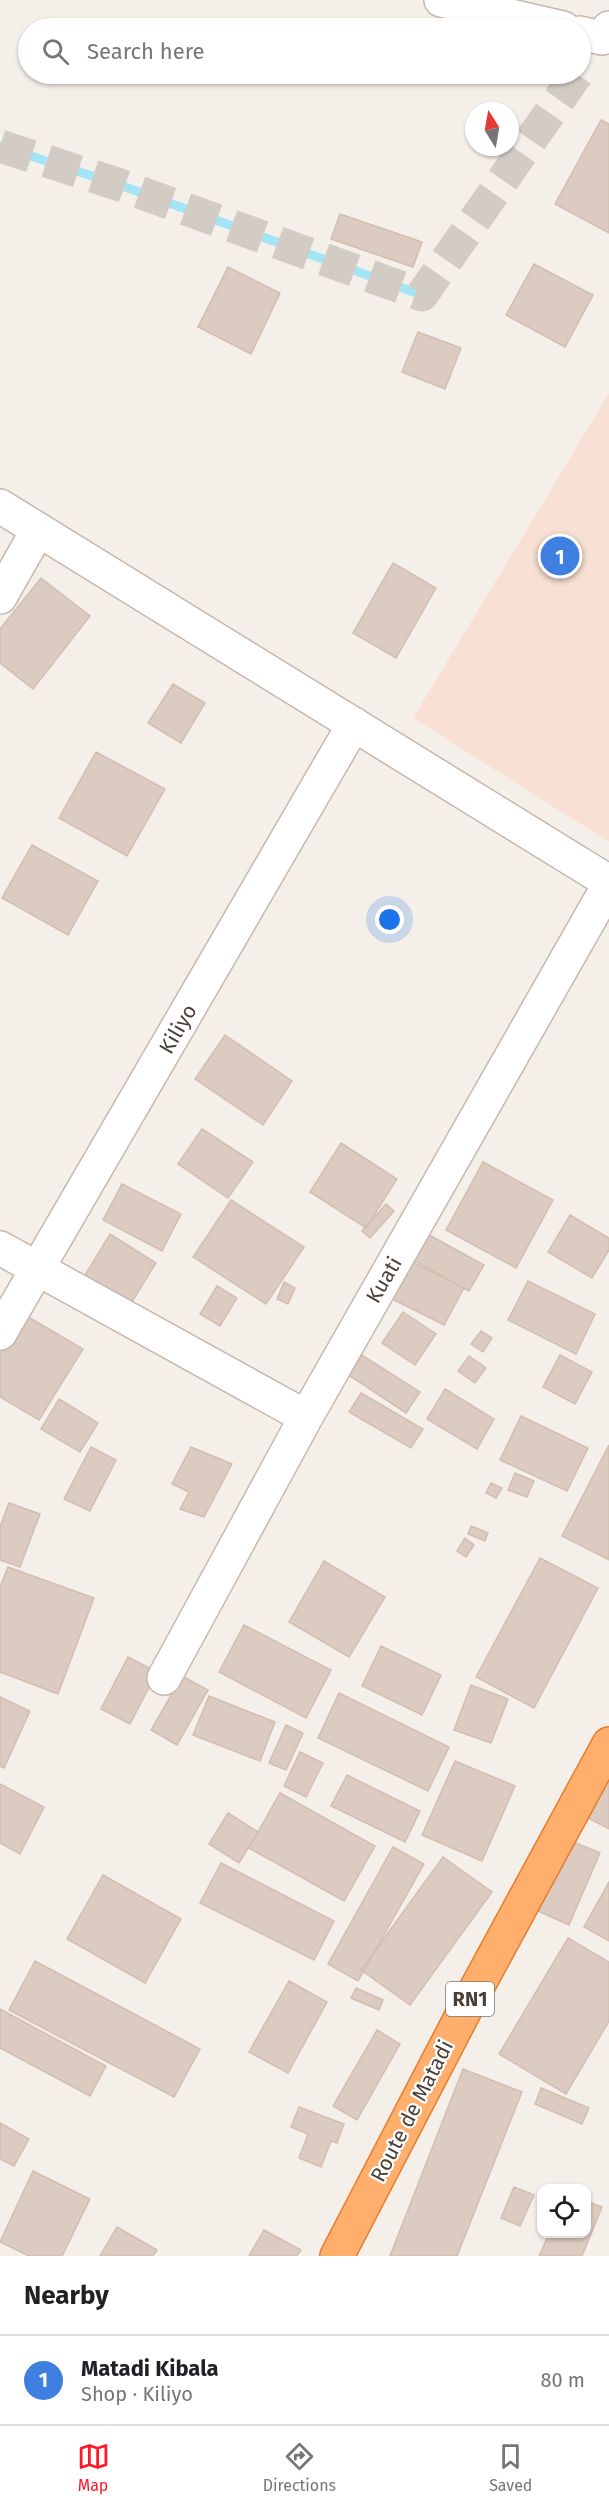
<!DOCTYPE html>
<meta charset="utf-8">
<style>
body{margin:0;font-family:"Fira Sans",sans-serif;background:#f2f2f2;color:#202124}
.controls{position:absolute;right:18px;bottom:18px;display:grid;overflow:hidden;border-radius:12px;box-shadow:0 2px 4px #0004}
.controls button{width:54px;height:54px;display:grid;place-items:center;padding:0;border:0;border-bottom:2px solid #e0e0e0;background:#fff;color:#202124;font:30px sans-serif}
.compass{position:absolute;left:465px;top:102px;width:54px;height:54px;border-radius:50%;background:#fff;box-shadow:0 2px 4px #0004;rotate:349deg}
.you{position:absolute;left:390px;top:920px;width:21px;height:21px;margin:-15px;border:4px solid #fff;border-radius:50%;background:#1a73e8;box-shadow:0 0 0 9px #1a73e833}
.badge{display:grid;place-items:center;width:39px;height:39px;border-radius:50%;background:#ff1725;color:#fff;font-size:20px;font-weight:700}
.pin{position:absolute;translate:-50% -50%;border:3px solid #fff;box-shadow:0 2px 6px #0006}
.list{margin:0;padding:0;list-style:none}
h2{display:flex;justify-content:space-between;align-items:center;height:78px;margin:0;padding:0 24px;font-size:26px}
h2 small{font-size:20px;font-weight:400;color:#757577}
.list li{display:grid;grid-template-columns:39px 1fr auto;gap:18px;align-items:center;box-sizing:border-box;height:90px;padding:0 24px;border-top:2px solid #e0e0e0}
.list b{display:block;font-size:22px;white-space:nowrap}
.list p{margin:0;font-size:20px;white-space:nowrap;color:#757577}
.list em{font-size:20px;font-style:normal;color:#757577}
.icon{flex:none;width:33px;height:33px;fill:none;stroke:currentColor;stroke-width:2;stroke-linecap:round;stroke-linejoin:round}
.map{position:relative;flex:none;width:609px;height:2256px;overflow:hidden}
.search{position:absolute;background:#fff;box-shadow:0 2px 4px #0004;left:18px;right:18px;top:18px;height:66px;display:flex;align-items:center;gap:15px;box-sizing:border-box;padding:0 21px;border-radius:33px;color:#757577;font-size:22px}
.sheet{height:168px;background:#fff}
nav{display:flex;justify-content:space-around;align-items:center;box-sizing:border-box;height:84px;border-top:2px solid #e0e0e0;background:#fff;font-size:16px;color:#757577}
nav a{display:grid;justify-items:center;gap:3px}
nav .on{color:#ff1725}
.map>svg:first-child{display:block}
</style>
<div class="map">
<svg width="609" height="2256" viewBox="0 0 609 2256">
<rect width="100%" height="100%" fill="#f5efe9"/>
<path fill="#f8e1d4" d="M609,393V842L413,718Z"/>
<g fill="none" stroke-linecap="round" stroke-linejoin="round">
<path stroke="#a3e5f5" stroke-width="9" d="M0,146L117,184L422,295"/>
</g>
<path fill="#dbcbc1" stroke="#d3beb1" stroke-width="1.5" d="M601,120L609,124V233L555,204Z
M340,214L422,242L413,267L331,239Z
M534,264L593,295L565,347L506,315Z
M228,267L280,293L251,354L198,327Z
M418,332L461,348L445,389L402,372Z
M393,563L436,588L396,658L353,633Z
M41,578L90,616L33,689L0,663V629Z
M173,684L205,703L181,743L148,723Z
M96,752L165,789L127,856L59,818Z
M32,845L98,881L68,935L2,898Z
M225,1035L292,1081L263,1125L195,1079Z
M202,1129L253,1162L228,1198L178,1164Z
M341,1143L397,1179L366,1228L310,1192Z
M483,1162L553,1200L516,1268L446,1230Z
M122,1184L181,1214L162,1251L103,1220Z
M231,1200L304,1247L266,1304L193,1257Z
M386,1204L394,1211L370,1238L362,1231Z
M570,1215L609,1238V1250L592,1278L548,1252Z
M422,1231L484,1265L469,1291L408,1257Z
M110,1234L156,1263L125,1313L79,1285Z
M412,1262L464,1288L444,1325L392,1299Z
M528,1281L595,1314L576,1354L508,1320Z
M284,1282L295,1288L288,1304L277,1299Z
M217,1286L237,1298L220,1326L200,1314Z
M18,1311L83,1349L39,1420L0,1397V1341Z
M403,1312L436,1334L415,1365L382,1343Z
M481,1331L492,1338L483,1352L471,1344Z
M360,1354L420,1392L406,1413L347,1374Z
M560,1355L592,1372L575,1404L543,1387Z
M469,1356L486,1368L475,1383L458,1371Z
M445,1389L494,1419L477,1449L427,1419Z
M361,1393L423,1429L411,1448L349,1412Z
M59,1399L98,1423L80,1452L41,1429Z
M521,1416L588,1448L567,1491L500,1460Z
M609,1445V1560L562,1536Z
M91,1447L116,1460L90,1511L64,1499Z
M191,1447L232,1464L204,1517L180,1509L189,1492L172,1484Z
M515,1473L534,1481L527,1497L508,1490Z
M491,1483L502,1488L496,1498L486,1493Z
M9,1503L40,1514L20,1567L0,1560V1527Z
M471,1526L488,1533L485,1541L468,1534Z
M465,1538L474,1545L466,1557L457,1551Z
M540,1558L598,1588L534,1708L476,1677Z
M324,1561L385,1597L349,1657L289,1622Z
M8,1567L94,1598L58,1694L0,1672V1587Z
M244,1625L331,1670L306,1718L219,1672Z
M381,1646L441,1675L422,1715L362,1686Z
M128,1657L157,1672L130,1724L101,1709Z
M182,1676L208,1690L177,1745L151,1730Z
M471,1685L508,1699L491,1743L454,1730Z
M339,1693L449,1747L428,1791L318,1738Z
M209,1696L275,1722L260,1761L193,1735Z
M0,1697L30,1711L4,1768L0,1766Z
M286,1725L303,1733L286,1770L269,1763Z
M300,1752L323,1763L306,1797L284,1786Z
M455,1761L515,1786L482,1861L422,1835Z
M609,1773V1829L586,1817Z
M347,1775L420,1811L405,1842L331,1806Z
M0,1784L44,1807L20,1854L0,1843Z
M280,1793L375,1846L344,1901L249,1848Z
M228,1813L258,1832L239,1863L209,1844Z
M569,1840L600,1853L569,1925L538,1911Z
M393,1847L424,1864L358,1981L328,1964Z
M443,1857L492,1892L410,2005L361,1970Z
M221,1863L334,1921L314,1960L200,1903Z
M103,1875L181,1919L145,1983L67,1939Z
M609,1882V1941L584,1927Z
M568,1938L609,1962V2021L566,2094L499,2054Z
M35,1961L200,2049L174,2097L9,2010Z
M289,1981L327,2002L288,2073L249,2052Z
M356,1988L383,2000L379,2010L351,1998Z
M0,2009L106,2066L90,2096L0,2048Z
M377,2030L400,2044L357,2120L333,2106Z
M463,2069L522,2092L457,2256H390Z
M541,2088L589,2108L582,2124L535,2104Z
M299,2107L344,2124L337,2143L331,2141L321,2167L299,2158L308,2134L291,2127Z
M0,2123L29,2139L14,2166L0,2159Z
M33,2171L90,2199L62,2256H29L0,2242Z
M514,2187L534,2195L520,2226L501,2218Z
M586,2201L602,2207L582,2256H539L549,2234H586Z
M117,2227L157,2250L153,2256H100Z
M264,2230L301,2250L297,2256H249Z"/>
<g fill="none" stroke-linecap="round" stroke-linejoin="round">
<path stroke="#d3ccc5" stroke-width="33" stroke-dasharray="33 16" stroke-linecap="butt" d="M0,146L117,184L422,295L577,74"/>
<defs>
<path id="minor" d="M441,0L563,28
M580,33L602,38L609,28
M0,506L609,882
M0,597L38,530
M0,1248L306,1417
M0,1333L354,724
M164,1678L306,1417L609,885"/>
<path id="highway" d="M337,2256L468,2004L609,1744"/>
</defs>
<use href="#minor" stroke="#c5b8ae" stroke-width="36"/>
<use href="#highway" stroke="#e67e32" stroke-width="36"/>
<use href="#minor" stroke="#fff" stroke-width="33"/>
<use href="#highway" stroke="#ffae6b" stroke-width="33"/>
</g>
<g text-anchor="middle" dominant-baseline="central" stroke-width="4.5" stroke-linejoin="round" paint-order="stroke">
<rect fill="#fff" stroke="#807873" stroke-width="1.5" x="446" y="1982" width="48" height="34" rx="4.5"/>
<g font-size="20" font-weight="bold" fill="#4a3e37">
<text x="470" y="1999">RN1</text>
</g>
<g font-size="21" fill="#4a3e37" stroke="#fff">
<text transform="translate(178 1029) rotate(-60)">Kiliyo</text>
<text transform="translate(384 1280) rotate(-60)">Kuati</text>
<text transform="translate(412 2111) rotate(-63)">Route de Matadi</text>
</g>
</g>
</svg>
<div class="controls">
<button><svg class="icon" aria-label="locate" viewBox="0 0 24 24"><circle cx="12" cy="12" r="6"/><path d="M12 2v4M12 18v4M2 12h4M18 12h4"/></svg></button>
</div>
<svg class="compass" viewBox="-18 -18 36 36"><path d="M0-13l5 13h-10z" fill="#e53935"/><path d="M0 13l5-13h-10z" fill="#757577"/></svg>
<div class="you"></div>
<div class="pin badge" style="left:560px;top:556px;background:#3f7fe0">1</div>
<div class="search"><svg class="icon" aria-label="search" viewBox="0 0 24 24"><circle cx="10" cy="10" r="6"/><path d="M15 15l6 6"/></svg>Search here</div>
</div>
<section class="sheet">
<h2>Nearby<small></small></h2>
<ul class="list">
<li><span class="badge" style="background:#3f7fe0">1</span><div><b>Matadi Kibala</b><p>Shop · Kiliyo</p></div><em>80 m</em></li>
</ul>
</section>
<nav>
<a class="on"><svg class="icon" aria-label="map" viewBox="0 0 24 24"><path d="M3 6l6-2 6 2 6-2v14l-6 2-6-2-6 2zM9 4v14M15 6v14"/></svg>Map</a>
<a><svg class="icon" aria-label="directions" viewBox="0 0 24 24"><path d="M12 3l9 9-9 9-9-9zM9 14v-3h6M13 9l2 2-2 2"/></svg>Directions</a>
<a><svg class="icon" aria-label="saved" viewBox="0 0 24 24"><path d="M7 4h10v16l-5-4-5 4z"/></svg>Saved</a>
</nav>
